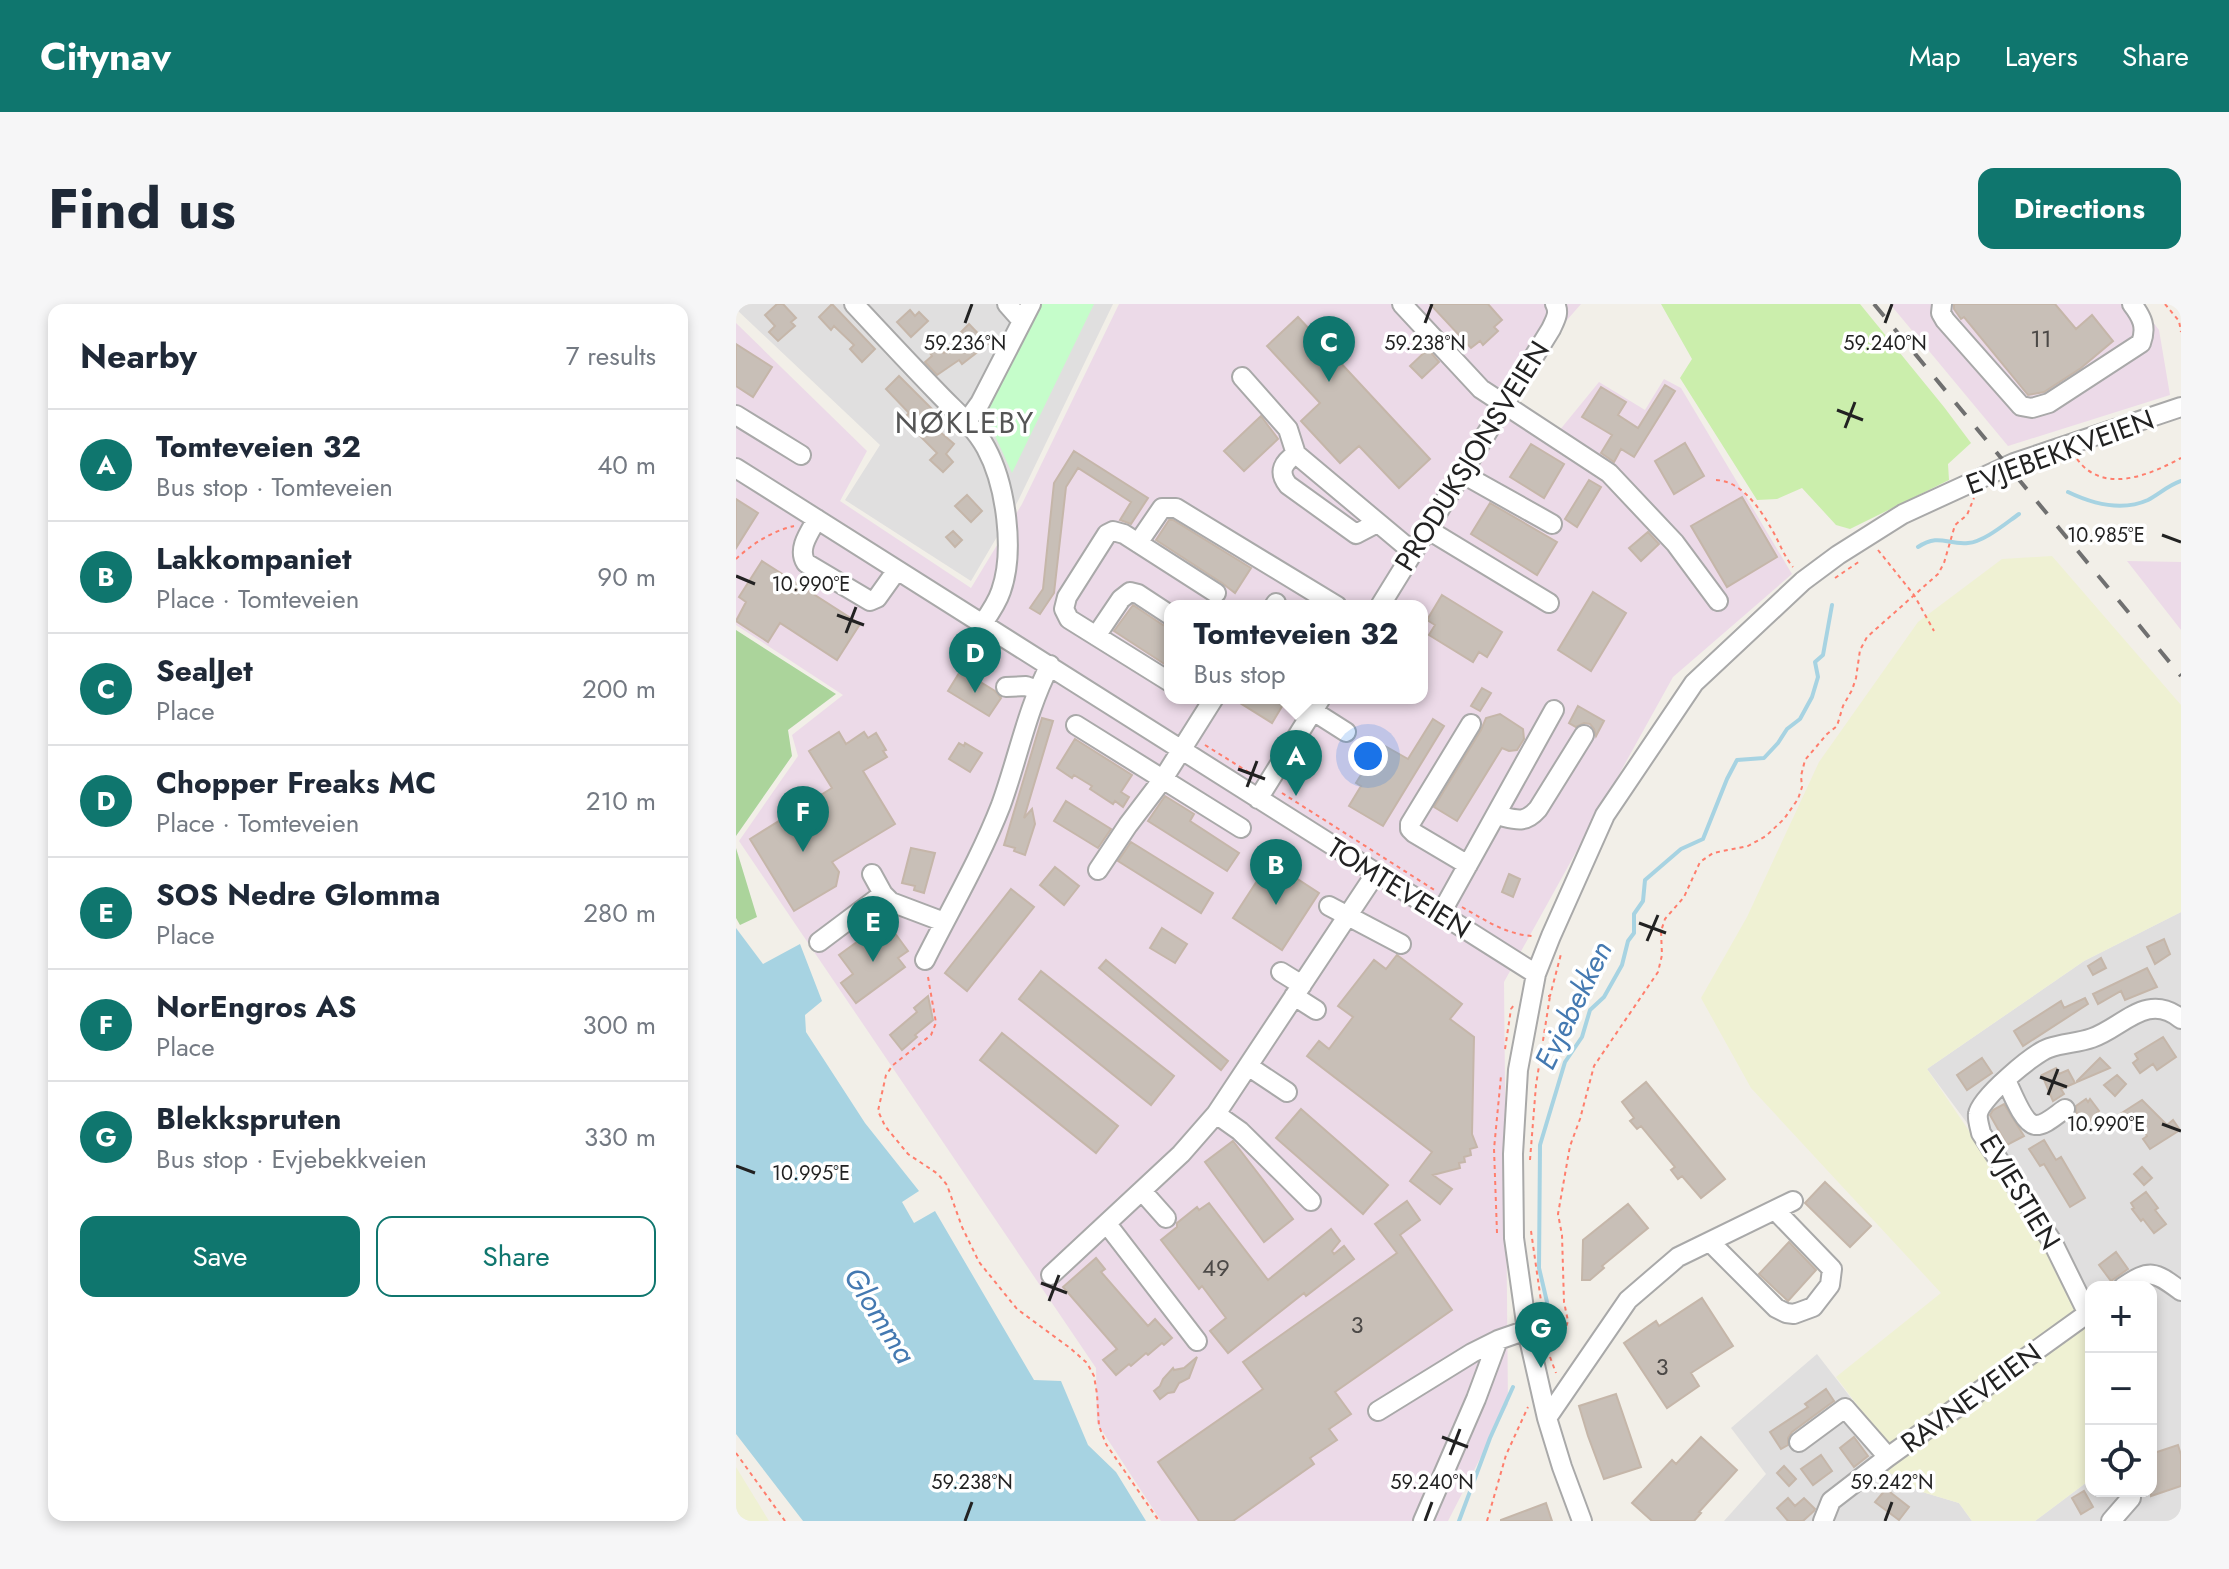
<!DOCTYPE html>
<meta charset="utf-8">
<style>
body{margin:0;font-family:Jost,sans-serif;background:#f6f6f7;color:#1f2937}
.controls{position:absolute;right:24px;bottom:24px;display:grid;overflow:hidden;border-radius:16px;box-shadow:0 4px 12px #0003}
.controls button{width:72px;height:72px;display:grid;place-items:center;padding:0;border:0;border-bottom:2px solid #e0e1e3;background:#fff;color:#1f2937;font:40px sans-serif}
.you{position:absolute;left:632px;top:452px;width:28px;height:28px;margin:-20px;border:6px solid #fff;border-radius:50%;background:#1a73e8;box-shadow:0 0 0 12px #1a73e833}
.badge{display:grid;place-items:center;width:52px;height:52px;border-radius:50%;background:#0f766e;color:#fff;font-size:26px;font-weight:700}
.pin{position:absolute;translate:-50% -66px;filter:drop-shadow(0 2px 4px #0008)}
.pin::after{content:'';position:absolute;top:42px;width:28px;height:24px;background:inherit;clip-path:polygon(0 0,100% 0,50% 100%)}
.popup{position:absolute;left:428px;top:296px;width:264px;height:104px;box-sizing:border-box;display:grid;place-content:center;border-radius:16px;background:#fff;filter:drop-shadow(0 2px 6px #0005);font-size:26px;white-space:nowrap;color:#747a83}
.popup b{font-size:30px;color:#1f2937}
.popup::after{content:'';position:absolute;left:50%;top:100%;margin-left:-16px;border:16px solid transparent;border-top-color:#fff}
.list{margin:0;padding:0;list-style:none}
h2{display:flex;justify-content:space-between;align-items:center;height:104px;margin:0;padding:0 32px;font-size:34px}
h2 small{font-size:26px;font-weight:400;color:#747a83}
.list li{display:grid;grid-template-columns:52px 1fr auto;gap:24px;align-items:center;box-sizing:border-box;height:112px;padding:0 32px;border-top:2px solid #e0e1e3}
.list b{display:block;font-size:30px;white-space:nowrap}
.list p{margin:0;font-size:26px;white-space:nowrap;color:#747a83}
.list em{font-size:26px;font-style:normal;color:#747a83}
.actions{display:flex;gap:16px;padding:24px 32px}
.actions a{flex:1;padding:18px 0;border:2px solid #0f766e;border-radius:16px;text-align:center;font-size:28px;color:#0f766e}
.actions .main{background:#0f766e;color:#fff}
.icon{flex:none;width:44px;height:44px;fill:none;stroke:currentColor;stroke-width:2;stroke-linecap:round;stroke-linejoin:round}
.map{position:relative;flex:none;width:1445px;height:1217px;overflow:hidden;border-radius:16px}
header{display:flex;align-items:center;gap:48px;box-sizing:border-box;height:112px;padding:0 40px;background:#0f766e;color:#fff}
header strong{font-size:38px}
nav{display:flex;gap:44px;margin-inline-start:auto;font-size:28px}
.intro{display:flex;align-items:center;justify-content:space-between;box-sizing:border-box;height:192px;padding:0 48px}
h1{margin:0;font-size:56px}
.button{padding:20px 36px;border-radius:16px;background:#0f766e;color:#fff;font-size:28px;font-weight:700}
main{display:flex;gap:48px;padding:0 48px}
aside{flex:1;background:#fff;border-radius:16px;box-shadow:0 4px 12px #0003}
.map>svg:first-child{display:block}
</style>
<header>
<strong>Citynav</strong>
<nav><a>Map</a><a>Layers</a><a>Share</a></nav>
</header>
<div class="intro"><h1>Find us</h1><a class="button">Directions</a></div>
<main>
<aside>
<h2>Nearby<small>7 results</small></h2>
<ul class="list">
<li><span class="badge">A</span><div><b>Tomteveien 32</b><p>Bus stop · Tomteveien</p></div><em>40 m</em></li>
<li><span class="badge">B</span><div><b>Lakkompaniet</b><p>Place · Tomteveien</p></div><em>90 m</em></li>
<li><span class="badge">C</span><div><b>SealJet</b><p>Place</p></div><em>200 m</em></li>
<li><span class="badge">D</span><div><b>Chopper Freaks MC</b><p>Place · Tomteveien</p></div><em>210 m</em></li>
<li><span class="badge">E</span><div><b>SOS Nedre Glomma</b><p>Place</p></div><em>280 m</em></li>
<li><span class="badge">F</span><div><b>NorEngros AS</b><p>Place</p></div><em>300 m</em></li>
<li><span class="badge">G</span><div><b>Blekkspruten</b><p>Bus stop · Evjebekkveien</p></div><em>330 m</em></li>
</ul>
<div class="actions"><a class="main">Save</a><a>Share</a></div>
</aside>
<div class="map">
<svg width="1445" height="1217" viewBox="0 0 1445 1217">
<rect width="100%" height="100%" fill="#f2efe8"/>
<path fill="#e0dfdf" d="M0,0H377L282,197L235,277L109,196L144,141L0,5Z
M1445,608V1217H1299L1355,1175V1187H1415V983H1355V1033L1320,955L1231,819L1191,765L1348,657Z
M1081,1050L1163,1156L1183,1187L1223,1199L1236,1217H988L1030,1170L995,1124Z"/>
<path fill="#ecdae8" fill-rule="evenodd" d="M383,0H845L755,103L814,138L863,78L909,106L928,75L945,84L1056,270L937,373L768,678L772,1100L712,1217H425L361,1119L360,1064L3,537L62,452L56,431L107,391L0,321V19L131,147L104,197L235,284L286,200ZM434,302H686V394H434Z
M1154,0H1403L1423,26L1434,91L1272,142Z
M1391,257L1445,258V326Z"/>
<path fill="#eff1d3" d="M1316,252L1445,401V608L1348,657L1191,765L1320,955L1355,1033V1175L1299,1217H1236L1223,1199L1183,1187L1149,1166L1162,1155L1100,1073L1205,989L1015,784L965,694L1011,613L1083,458L1182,318L1266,255Z
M0,1163L33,1217H0Z"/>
<path fill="#cbeeac" d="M925,0H1124L1208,103L1235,139L1212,160L1213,176L1114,225L1100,221L1066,184L1041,195L1021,196L944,74L956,55Z"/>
<path fill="#abd49b" d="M0,326L100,390L52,426L56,452L0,532Z
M0,544L21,613L4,621L0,614Z"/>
<path fill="#c5fdca" d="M295,0H358L276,169L244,99Z"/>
<path fill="#a7d3e2" d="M0,624L27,660L64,640L86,697L69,711L70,728L129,819L183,887L166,898L178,919L199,907L298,1076L325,1077L352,1141L380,1168L410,1217H67L0,1130Z"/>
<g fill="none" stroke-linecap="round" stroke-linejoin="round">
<path stroke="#a7d3e2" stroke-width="4" d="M1332,188C1357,200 1385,208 1412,196C1423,190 1433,181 1445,177
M1182,243C1203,229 1211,241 1232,239C1248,238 1270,219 1283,210
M809,1011L811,998L803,964L804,841L829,758L846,733L854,706L868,693L886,661L892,637L898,629V610L907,597L909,576L945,545L967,535L991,475L1001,456L1028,454L1042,439L1051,425L1064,415L1076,393L1082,373L1079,358L1087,351L1096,301
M723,1217L754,1134L777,1083"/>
</g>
<path fill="#c8bfb7" stroke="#c5b6a9" stroke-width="2" d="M41,0H47L60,14L55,18L59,22L42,37L33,28L39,22L29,11Z
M96,0L139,45L126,58L114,45L118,41L98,22L95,26L83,13Z
M694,0H752L766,16L758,23L762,27L747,41L744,37L735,44Z
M1218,0H1319L1340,25L1356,11L1377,37L1345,64L1308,88L1292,91L1228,13L1225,15L1218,5Z
M174,6L179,12L183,8L192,17L175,33L161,18Z
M562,13L694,155L663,184L623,142L604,159L565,117L584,99L531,42Z
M233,20L252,40L226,60L223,56L201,71L189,58L196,52L194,49L203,43L208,49L228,32L225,28Z
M0,40L36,63L17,93L0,82Z
M692,45L703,58L686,74L674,62Z
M163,72L196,105L190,111L198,119L196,121L218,140L210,150L217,158L207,168L194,156L201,149L167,115L173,109L150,85Z
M929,81L939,87L898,153L885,145L878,158L865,149L876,131L846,113L865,83L890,98L882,111L902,124Z
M525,112L542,135L508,167L488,147Z
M949,139L968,172L938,190L919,157Z
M795,140L828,160L808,194L774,173Z
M338,147L412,194L395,220L384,216L395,198L342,164L330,183L318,289L304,310L294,304L307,285L318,179Z
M853,176L865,183L841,223L829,215Z
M231,191L246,207L235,218L219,202Z
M1006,193L1041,253L991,283L955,222Z
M0,195L22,209L0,244Z
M754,199L821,238L801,271L735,230Z
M433,216H437L515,264L499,289L486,279L420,236Z
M217,227L226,236L219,243L210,233Z
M912,228L923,240L905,257L893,244Z
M26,257L124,320L101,356L44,319L32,338L0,317L10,298L3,293Z
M857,288L890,309L855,367L822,346Z
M706,291L766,328L751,353L743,348L737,358L693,331L699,321L691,316Z
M397,301L427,321L434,323L433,363L378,327Z
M225,366L259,387L265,394L253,412L212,387Z
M746,384L755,389L744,407L735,402Z
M496,394H551L536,419Z
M842,402L868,417L860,432L858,425L854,420L848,419L840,423L833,419Z
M764,410L787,425L788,435L781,446L773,447L766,444L721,517L698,503L745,426L750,414Z
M306,414L317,417L288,514L296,505L299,520L289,551L278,547L279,544L268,541Z
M697,415L708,422L647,522L613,502L625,482L620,479L639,448L628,441L633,433L672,455Z
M103,428L110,440L128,428L132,434L140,429L150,446L147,447L151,453L127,467L159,520L96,558L103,568L100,582L58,607L14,535L96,484L73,447Z
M339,435L396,471L385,488L393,493L387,503L379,497L377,500L354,485L356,482L338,471L336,474L321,464Z
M223,439L228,442L229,439L246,449L234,468L213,455Z
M429,492L458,510L454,517L503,549L491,567L412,517Z
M330,497L375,525L362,544L318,517Z
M395,538L477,589L465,609L382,557Z
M175,544L199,549L188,589L178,586L179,582L166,579Z
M534,557L583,589L546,646L497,614Z
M319,563L343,582L328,601L304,581Z
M773,570L784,575L777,593L766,588Z
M275,585L298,603L231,687L209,669Z
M150,617L172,647L162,654L169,663L120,699L105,679L117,670L103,651Z
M426,624L451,640L439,659L414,644Z
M1428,635L1434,650L1419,660L1411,643Z
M661,651L726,700L714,715L738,733L736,830L741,843L734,845L735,851L728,853L729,858L723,859L724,864L697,871L716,885L704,900L674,877L696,848L571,752L583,737L593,745L617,713L602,702L638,656L650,665Z
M1365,654L1370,664L1357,671L1352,662Z
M370,656L492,757L485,766L363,664Z
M1411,664L1421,683L1389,696L1385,687L1362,700L1357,690Z
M305,667L438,772L415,801L283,695Z
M192,692L197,716L179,731L181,733L166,746L154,731L181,708L178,704Z
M1349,694L1352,700L1287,742L1278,727L1325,697L1328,704Z
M266,729L382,822L360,849L244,756Z
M1427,733L1440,753L1421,766L1417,760L1404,769L1397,759L1402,755L1399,750Z
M1246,754L1256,769L1231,786L1221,771Z
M1364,754L1374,764L1341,778V777Z
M1320,764L1323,770L1332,766L1339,779L1325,785L1328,790L1317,797L1306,771Z
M1381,771L1390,780L1379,792L1368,781Z
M910,778L989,875L965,894L946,872L942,875L935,866L939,863L905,822L901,825L894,817L898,814L886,798Z
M1350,795L1352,798L1354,795L1363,807L1353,818L1351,816L1348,818L1340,808V802Z
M1406,796L1431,821L1437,816L1444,826L1414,845L1407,835L1411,832L1399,814L1387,822L1381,812Z
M1268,800L1288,832L1271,841L1254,811L1257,806Z
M565,805L652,881L627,910L540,834Z
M1308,836L1320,856L1325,853L1349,894L1334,903L1308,860L1304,862L1293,845Z
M497,837L557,915L528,938L469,858Z
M1406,863L1416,874L1408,881L1398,870Z
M1089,878L1135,922L1114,943L1069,899Z
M1410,888L1422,904L1419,906L1430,920L1418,929L1407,915L1405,917L1396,905L1398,904L1395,899Z
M671,897L684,916L664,931L716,1006L599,1088L615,1110L593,1125L601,1136L574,1154L578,1160L497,1217H463L422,1158L527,1085L507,1058L661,949L639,920Z
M473,899L532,976L595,925L604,937L596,947L598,950L608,942L618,955L570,992L568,989L492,1049L474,1027L490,1014L466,982L463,985L425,936L441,923V919L461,903L463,906Z
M892,900L912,924L866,962L868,964L854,976H846L847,936Z
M1053,938L1080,966L1052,997L1023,970Z
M1380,948L1392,965L1375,977L1363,961Z
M360,954L369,965L365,968L412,1022L419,1015L436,1034L428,1041L426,1039L412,1051L410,1049L395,1062L393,1060L380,1071L367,1056L381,1045L327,983Z
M966,994L997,1042L955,1069L963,1082L931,1104L888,1039L920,1017L923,1022Z
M461,1053L453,1074L443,1079L438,1088L432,1089L424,1095L418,1087L424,1082L427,1075L437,1064L438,1066L448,1064Z
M1090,1085L1098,1097L1056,1128L1052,1134V1141L1045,1145L1034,1128L1072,1103L1069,1100Z
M880,1090L905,1163L868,1175L852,1132L843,1102Z
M965,1133L1001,1166L963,1208L965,1209L958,1217H916L896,1199L936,1156L940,1160Z
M1118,1133L1132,1152L1118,1163L1104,1144Z
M1442,1141L1445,1151V1182L1415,1192V1150Z
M1085,1151L1096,1167L1077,1181L1065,1165Z
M1048,1162L1060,1175L1053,1182L1041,1169Z
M1150,1185L1173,1203L1163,1216L1139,1198Z
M1348,1187L1357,1203L1345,1210L1336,1194Z
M1052,1194L1059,1202L1068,1194L1079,1205L1078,1207L1067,1217H1052L1041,1204Z
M810,1199L816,1217H765V1216Z"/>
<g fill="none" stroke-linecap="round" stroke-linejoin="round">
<defs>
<path id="minor" d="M118,0C146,30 174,60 202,89C219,107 238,122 250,144C270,181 279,247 265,287C261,299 254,309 247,319
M271,0L286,17
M666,0L745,85L873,169L939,239L982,297
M1206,0L1205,9L1209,16L1285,102L1296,104L1313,99L1405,39C1411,23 1406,13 1396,0
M506,73L552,125L560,150L677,248
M0,111L65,151
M231,117L244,99L295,0
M560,150C548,158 541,167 552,181L620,230L641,219
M0,164L800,670
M725,169L816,220
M81,215C73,229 61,245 70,259L134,297L141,294L161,266
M691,225L813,299
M402,239L426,204H440L601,302
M538,302L540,299
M644,302L815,25C819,16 824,9 819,0
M360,332L385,295L394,288L402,290L434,311
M434,378L333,315L328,305L331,293L371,230L377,227L388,230L480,289
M270,383L290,382L301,386
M577,407L610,428
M340,421L505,524
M522,495L585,394
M760,511C779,515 788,521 802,505L848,431
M732,561L678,529L674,525V520L735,420
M362,566L392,521L427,475L478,394
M136,570L147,590L155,598L208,618
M593,602L665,640
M704,611L818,406
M83,638L147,590
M189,656C215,604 244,555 265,501C282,454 291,405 314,361
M545,668L566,681
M558,692L580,706
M512,762L551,788
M1270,776C1275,786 1287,819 1299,821C1309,822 1321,810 1329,805
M480,810L504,827L575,897
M406,887L430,914
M371,920L461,1037
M974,938L1040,1004L1050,1009L1058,1010L1077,1003L1094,981L1096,965L1039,906
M315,971L445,850L480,810L640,569
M1387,983C1415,964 1419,968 1445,987
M1352,1010L1317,939L1245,829C1244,824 1241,815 1242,810C1244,794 1298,749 1313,744C1327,739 1342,739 1356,734C1386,724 1411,687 1445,715
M642,1107L736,1049L762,1036L791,1026
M811,1114L892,996L942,953L1057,897
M1063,1138L1109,1104L1152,1153
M687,1217L740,1095L762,1036
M846,1217L826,1163L811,1114L791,1026L778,934L777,850L782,766L800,670L815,632L869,511L958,379L1067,277L1102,251L1167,210L1278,159L1445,103
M1087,1217L1095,1197L1152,1153L1355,1007
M1375,1217L1395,1194"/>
</defs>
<use href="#minor" stroke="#a9a9a9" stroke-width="22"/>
<path stroke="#ff7e6d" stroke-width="2" stroke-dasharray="4 4" stroke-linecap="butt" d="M1429,0L1443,17L1445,28
M1341,155C1367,191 1414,171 1445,154
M980,176C1005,177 1023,203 1035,224C1043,237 1047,251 1057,263
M1142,246L1178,291L1198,327
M0,255C16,240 36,227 58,222
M1099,274L1124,257
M469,441L517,471
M546,489L700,587
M726,603C749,616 769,630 796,632
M192,673L200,719L195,731L157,761L150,771L142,807L149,822L172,850L202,870L211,881L226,923L243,958L281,1005L334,1044L351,1059L358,1072L361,1090L363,1122L370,1140L423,1217
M812,692H814L825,650
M769,745L775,705L778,701
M794,856L800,781L814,692
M795,927L811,1039
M761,929L758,845L765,772
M812,1048L829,1026L832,1017L828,998L826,931L822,910L834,842L844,815L858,762L922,668L926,651L925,627L929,615L948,593L964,558L977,549L1012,542L1030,532L1048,515L1062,495L1066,483L1065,472L1069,456L1091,430L1101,422L1107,402L1116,386L1120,374L1124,346L1131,333L1202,270L1208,259L1219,221L1231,211L1238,194
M814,1053L820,1069
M0,1149L49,1217
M751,1217L770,1151L792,1103"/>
<use href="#minor" stroke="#fff" stroke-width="18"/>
<path stroke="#707070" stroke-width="4" stroke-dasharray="16 16" stroke-linecap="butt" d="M1138,0L1445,372"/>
</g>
<path fill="none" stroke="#222" stroke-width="3" d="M229,19L236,0M689,19L696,0M1149,19L1156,0M1101,106L1127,116M1109,124L1119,98M1426,231L1445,238M0,272L19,280M101,311L128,321M110,329L120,303M502,465L529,475M511,483L521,457M903,619L930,629M911,637L922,611M1304,773L1331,783M1312,791L1322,765M1426,820L1445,827M0,862L19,869M305,979L331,989M313,997L323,971M706,1133L732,1143M714,1151L724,1125M229,1217L236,1198M689,1217L696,1198M1149,1217L1156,1198"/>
<g text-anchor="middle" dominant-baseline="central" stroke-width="7" stroke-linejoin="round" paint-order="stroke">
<g font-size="24" fill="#4c4947">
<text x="1305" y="34">11</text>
<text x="480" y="963">49</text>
<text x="621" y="1020">3</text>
<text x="926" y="1062">3</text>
</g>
<g font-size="28" fill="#222" stroke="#fff">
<text transform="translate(1324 148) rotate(-20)">EVJEBEKKVEIEN</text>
<text transform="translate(736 152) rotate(-58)">PRODUKSJONSVEIEN</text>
<text transform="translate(663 584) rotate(32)">TOMTEVEIEN</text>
<text transform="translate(1284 888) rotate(59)">EVJESTIEN</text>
<text transform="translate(1235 1094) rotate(-36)">RAVNEVEIEN</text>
</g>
<g font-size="30" letter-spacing="2" fill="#555" stroke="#fff">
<text x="229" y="118">NØKLEBY</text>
</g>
<g font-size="30" font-style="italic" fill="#4479b1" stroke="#fff">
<text transform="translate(837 701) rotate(-64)">Evjebekken</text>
<text transform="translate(144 1011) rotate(58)">Glomma</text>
</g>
</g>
<g font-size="20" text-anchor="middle" fill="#222" stroke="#fff" stroke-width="7" stroke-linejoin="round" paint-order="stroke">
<text x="689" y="46">59.238°N</text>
<text x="229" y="46">59.236°N</text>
<text x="1149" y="46">59.240°N</text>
<text x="1370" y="238">10.985°E</text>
<text x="75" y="287">10.990°E</text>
<text x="1370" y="827">10.990°E</text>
<text x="75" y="876">10.995°E</text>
<text x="236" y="1185">59.238°N</text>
<text x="696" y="1185">59.240°N</text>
<text x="1156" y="1185">59.242°N</text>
</g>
</svg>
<div class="controls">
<button>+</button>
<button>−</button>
<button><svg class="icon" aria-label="locate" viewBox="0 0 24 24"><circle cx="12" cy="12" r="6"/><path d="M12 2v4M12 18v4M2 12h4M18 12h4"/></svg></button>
</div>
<div class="you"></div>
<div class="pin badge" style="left:560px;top:492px">A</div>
<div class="popup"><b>Tomteveien 32</b>Bus stop</div>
<div class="pin badge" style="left:540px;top:601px">B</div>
<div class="pin badge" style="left:593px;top:78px">C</div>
<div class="pin badge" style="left:239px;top:389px">D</div>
<div class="pin badge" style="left:137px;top:658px">E</div>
<div class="pin badge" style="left:67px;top:548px">F</div>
<div class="pin badge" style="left:805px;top:1064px">G</div>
</div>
</main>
